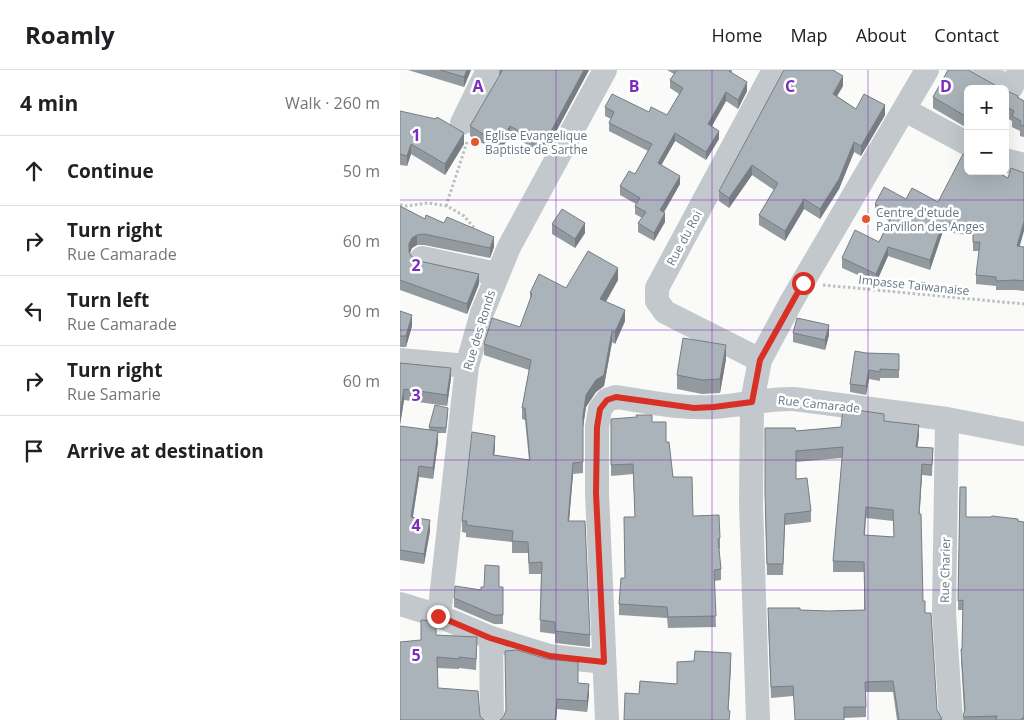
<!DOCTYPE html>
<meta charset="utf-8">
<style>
body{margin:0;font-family:"Open Sans",sans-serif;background:#f6f6f6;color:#202124}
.controls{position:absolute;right:15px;top:15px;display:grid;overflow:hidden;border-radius:8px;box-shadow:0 5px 20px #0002}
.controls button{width:45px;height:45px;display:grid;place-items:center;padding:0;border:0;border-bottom:1px solid #e0e0e0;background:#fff;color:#202124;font:25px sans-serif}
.stop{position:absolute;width:15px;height:15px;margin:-11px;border:4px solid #d93025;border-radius:50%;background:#fff}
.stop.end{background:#d93025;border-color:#fff;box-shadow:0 1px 5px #0008}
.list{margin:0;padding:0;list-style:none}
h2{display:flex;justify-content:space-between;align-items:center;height:65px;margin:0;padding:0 20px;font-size:21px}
h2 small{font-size:16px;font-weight:400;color:#757577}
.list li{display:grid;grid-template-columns:32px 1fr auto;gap:15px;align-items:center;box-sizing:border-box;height:70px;padding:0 20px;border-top:1px solid #e0e0e0}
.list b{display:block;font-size:19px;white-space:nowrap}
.list p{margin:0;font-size:16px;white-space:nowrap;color:#757577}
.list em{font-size:16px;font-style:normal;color:#757577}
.icon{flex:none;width:28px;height:28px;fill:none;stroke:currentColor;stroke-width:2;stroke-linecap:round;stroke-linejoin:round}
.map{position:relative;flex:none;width:624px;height:650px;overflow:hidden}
header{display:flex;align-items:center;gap:30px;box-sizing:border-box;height:70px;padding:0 25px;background:#fff;border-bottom:1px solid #e0e0e0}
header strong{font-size:24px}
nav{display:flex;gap:28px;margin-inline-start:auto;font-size:18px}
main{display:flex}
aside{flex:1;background:#fff}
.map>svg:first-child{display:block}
</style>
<header>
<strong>Roamly</strong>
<nav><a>Home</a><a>Map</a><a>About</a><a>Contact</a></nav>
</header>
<main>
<aside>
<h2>4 min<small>Walk · 260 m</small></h2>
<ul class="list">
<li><svg class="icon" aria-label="ahead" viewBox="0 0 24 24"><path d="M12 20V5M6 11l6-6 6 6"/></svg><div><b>Continue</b></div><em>50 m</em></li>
<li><svg class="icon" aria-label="right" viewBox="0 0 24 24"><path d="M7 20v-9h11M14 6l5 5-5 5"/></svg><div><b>Turn right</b><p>Rue Camarade</p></div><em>60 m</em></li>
<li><svg class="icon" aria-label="left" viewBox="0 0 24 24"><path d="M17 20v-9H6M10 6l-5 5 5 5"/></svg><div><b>Turn left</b><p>Rue Camarade</p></div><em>90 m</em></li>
<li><svg class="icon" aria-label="right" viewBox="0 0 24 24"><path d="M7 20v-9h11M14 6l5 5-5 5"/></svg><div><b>Turn right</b><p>Rue Samarie</p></div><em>60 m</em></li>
<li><svg class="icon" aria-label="arrive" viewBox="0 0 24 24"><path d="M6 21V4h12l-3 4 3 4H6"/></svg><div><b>Arrive at destination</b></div></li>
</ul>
</aside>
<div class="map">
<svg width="624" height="650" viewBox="0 0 624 650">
<rect width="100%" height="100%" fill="#fafaf8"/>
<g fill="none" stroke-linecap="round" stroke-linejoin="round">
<path stroke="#bbbfc2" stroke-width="3" stroke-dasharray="2.5 2.5" stroke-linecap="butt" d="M0,135L7,136L28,133L47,136L64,146L77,161
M46,136L67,72
M423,215L624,234"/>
<path stroke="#c3c8cc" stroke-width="24" d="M576,0L611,18L620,0
M505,40L568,74
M62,53L88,0
M605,90L624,95
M22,188L97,204
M0,290L67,296
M360,290L265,242L257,231V218L374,0
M547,349L544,543L551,650
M0,534L39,546L91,568L149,586L204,592
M39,546L67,296L82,243L109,177L205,0
M91,568L92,650
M207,650L197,423V357L200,339L207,330L216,327C248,332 281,339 313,337C340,336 367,328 394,329L547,349L624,364
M358,650L351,434L352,332L360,290L390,234L527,0"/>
</g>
<path fill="#929a9f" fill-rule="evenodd" d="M8,0H71L64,17Z
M99,0H189L144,84L110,65L99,83L70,66V56L99,7Z
M267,0H332V3L347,21L338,39L326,31L312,56L319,69L306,90L275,71L261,95L280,114L264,142L265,152L254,171L238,162V153L242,148L235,144V136L236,134L220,125V116L235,104L248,81L209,61V53L211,49L205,46V37L249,42L267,45L279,24L270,18V10L274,4Z
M443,16L437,26L456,39L485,45L461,86L454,82L439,119L420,149L404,139L385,171L359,155V145L374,120L352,105L329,138L319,131V121Z
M568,19L567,58L533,38V27Z
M605,20L624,31V67L620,66V61L612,57V51L605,47Z
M0,41L64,74L45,105L11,84L7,96L0,95Z
M512,118L619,177H624V221L615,220H596V216L576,214V205L579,181H573V166L543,161L530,200L488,186L476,213L442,198V188L479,172L489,151L475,143V134L506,129Z
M0,136L25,149L94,177L90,188L24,175H17L12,178L10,183L12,187L19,191L79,214L67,244L0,220Z
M152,154L185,163L175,178L152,164Z
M218,210L206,232L225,251L215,274L212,272L204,316L196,322L186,337L183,357V403L173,404L169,451L190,565V577L155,573V564L140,562L141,504H129L128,483H112V472L66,467V463L62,462V451L95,377L94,385L129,390L125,350L122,349V338L129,300L84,285V274L120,257L130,231V223Z
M0,241L12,256L6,277H0Z
M393,263L429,265L425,280L393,272Z
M466,283L499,284V308H480V311L469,309L466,325L450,322V314Z
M326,289L320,323L302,324L277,319V305Z
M0,293L51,308L47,336L4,330L0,355Z
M48,343L46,363H38V372L33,409L19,407L13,447L30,461L24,494L0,490V356L29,360V357Z
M211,349L252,352L266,372L273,407L293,446L320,468V479H319L321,499V510L314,511L316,557L268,558L267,548L219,545V534L225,508L235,447L233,404L211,406Z
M484,351L519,366L517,377L533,378L532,406L522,405L519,444L523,531L537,640L542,650H497L493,622H466V647L444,648L393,626L371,628L368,549L400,540L429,541L464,540V502H433V491L442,388L396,392V409L411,441V452L385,455L383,505H367L365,434L396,361L441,357ZM466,448L493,451L494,467L465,465Z
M560,417L566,447L624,452V650H563L564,642L561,589V579H562L563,540H558Z
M99,517H103V554H94L54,537V528L81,520Z
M36,565L77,578L76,600L59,598V599L37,598L38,618L80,646L0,650L21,570Z
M178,613L189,624L187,642L157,639L156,650H100Z"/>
<path fill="#777d82" d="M67,0H71L64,17V7Z
M184,0H189L144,84V74Z
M443,6V16L433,33V24Z
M347,12V21L338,39V30Z
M326,22V31L308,63V54Z
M485,35V45L461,86V76Z
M110,56V65L99,83V74Z
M319,61V69L306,90V82Z
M64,63V74L45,105V94Z
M275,63V71L258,101V93Z
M454,72V82L439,119L420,149V139Z
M11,74V84L7,96V86Z
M352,95V105L329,138V128Z
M280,106V114L260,149V140Z
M404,129V139L385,171V161Z
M265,143V152L254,171V163Z
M624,151V161L617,186V176Z
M543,152V161L530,200V190Z
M185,153V163L175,178V169Z
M17,165V175L12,178L9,185V174L12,168Z
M94,167V177L90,188V178Z
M488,177V186L476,213V204Z
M218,198V210L200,241V229Z
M79,204V214L67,244V234Z
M225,240V251L215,274V262Z
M12,245V256L6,277V266Z
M429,255V265L425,280V270Z
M212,261V272L204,316L196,322L186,337L183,357V346L186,325L196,310Z
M326,275V289L320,323V309Z
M51,298V308L47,336V325Z
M469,300V309L466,325V316Z
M4,319V330L0,355V344Z
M519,355V366L516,388V377Z
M38,361V372L33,409V398Z
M95,366V377L93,397V385Z
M173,393V404L168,463V451Z
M522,394V405L519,455V444Z
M19,396V407L11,457V447Z
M30,450V461L24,494V484Z
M331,583V596L328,650V640Z
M189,614V624L187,642V631Z
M157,629V639L156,650H155Z"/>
<path fill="#aab3b9" stroke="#777d82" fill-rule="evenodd" d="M40,0H67L64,7Z
M100,0H184L144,74L110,56L99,74L70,56L102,1Z
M277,0H330L329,1L347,12L338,30L326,22L308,54L319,61L306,82L275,63L258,93L280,106L260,140L265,143L254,163L238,153L246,142L235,136L240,128L220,116L229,101L235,104L252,74L209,53L214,42L205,37L212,24L249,42L251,37L267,45L283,18L270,10Z
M384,0H433L443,6L433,24L456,39L464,24L485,35L461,76L454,72L439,109L420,139L404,129L385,161L359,145L378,113L352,95L329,128L319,121Z
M548,0H568L602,19H568L567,47L533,27Z
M605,20L618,26L617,27L624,31V56L620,55L621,51L612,46L614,41L605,36Z
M0,41L36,49L37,47L64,63L45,94L11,74L7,86L0,84Z
M563,84L568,87V101H595L608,108L611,98L624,103V151L617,176L624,177V211L615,210L596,211V207L576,205L580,172H573V157L543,152L530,190L488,177L476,204L442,188L455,160L479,172L493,144L475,134L484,117L506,129L512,118L538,132Z
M0,136L25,149L26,145L44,153L47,147L94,167L90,178L24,164L17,165L12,168L9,174V182L12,187L19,191L79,204L67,234L0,210Z
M162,139L185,153L175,169L152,154Z
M188,181L218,198L200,229L225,240L215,262L212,261L204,305L196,310L186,325L183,346V392L173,393L168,451H185L190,565L155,561V552L140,550L142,492L129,493L128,472L112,471L113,461L66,455L67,451H62L72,362L95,366L93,385L130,390L125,338H122L131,290L84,274L92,248L120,257L132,224L130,223L139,204L166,218Z
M0,241L12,245L6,266H0Z
M397,248L429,255L425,270L393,263Z
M283,268L326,275L320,309L302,310L277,305Z
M455,281L466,283L499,284V300L480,299V302L469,300L466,316L450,314Z
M0,293L51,298L47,325L4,319L0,344Z
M35,335L48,338L46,358L29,357Z
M443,338L484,344V351L519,355L516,377L533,378L532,395L522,394L519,444H521L523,531H525V543H531L537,640L542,649L539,650H499L493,611L465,612L466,637H444V650H395L393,616L371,617L368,538H400V540L429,541L465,540L464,492L433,491L443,377L396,381V409L407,408L411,441L385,444L383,494H367L365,423V358H395L396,361L441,357ZM466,437L493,440L494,467L464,465Z
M236,345H252V352H266V372H269L273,407H292L293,446L319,445L320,468L318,469L321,499L314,500L316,546L268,547L267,537L219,534L221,508H225L224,447H235L233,394L211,395V349L237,347Z
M0,356L38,361L33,398L19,396L11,447L30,450L24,484L0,480Z
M560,417H566V447H591L592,446L618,449V451L624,452V648H622V650H596L597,646L563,647L565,639L561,579H562L563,530L558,531Z
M85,495L99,496V517H103V545H94L54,528L55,516L81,520V517H84Z
M21,550L36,551V565L77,567L76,589L59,587V589L37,587L38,618L78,621L80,646L84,650H0V572L21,570Z
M117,580L147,589L178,592V613L189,614L187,631L157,629L155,650H100L104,646L106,640L105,581Z
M295,581L331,583L328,640L330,641L329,650H224L225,623L239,624L240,611L277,614V592L294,591Z"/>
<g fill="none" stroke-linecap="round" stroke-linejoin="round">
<path stroke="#d93025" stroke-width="6" d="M38,546L90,568L150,586L204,592L196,423L197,357L200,339L207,330L216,327L294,338L314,337L352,332L360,290L403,213"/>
</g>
<path fill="none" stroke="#7b2cbf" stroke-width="1" stroke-opacity="0.55" d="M156,0V650M312,0V650M468,0V650M0,130H624M0,260H624M0,390H624M0,520H624"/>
<g fill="#e4572e" stroke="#fff" stroke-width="2">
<circle cx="75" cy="72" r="5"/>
<circle cx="466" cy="149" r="5"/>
</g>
<g text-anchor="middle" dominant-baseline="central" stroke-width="5" stroke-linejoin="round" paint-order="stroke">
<g font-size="12" fill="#657683" stroke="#fff" text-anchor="start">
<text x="85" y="65">Eglise Evangelique<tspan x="85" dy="14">Baptiste de Sarthe</tspan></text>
<text x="476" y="142">Centre d'etude<tspan x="476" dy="14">Parvillon des Anges</tspan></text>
</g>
<g font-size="12" fill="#657683" stroke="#fff">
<text transform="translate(284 168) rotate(-62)">Rue du Roi</text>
<text transform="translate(514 215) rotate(6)">Impasse Taïwanaise</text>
<text transform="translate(79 260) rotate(-73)">Rue des Ronds</text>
<text transform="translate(419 334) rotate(6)">Rue Camarade</text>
<text transform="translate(545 500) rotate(-89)">Rue Charier</text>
</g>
</g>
<g font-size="16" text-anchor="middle" font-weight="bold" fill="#7b2cbf" stroke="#fff" stroke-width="5" stroke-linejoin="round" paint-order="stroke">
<text x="78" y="22">A</text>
<text x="234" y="22">B</text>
<text x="390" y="22">C</text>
<text x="546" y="22">D</text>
<text x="16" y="71">1</text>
<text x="16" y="201">2</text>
<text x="16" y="331">3</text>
<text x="16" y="461">4</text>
<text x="16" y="591">5</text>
</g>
</svg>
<div class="controls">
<button>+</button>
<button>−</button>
</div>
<div class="stop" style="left:403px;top:213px"></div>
<div class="stop end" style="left:38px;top:546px"></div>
</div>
</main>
